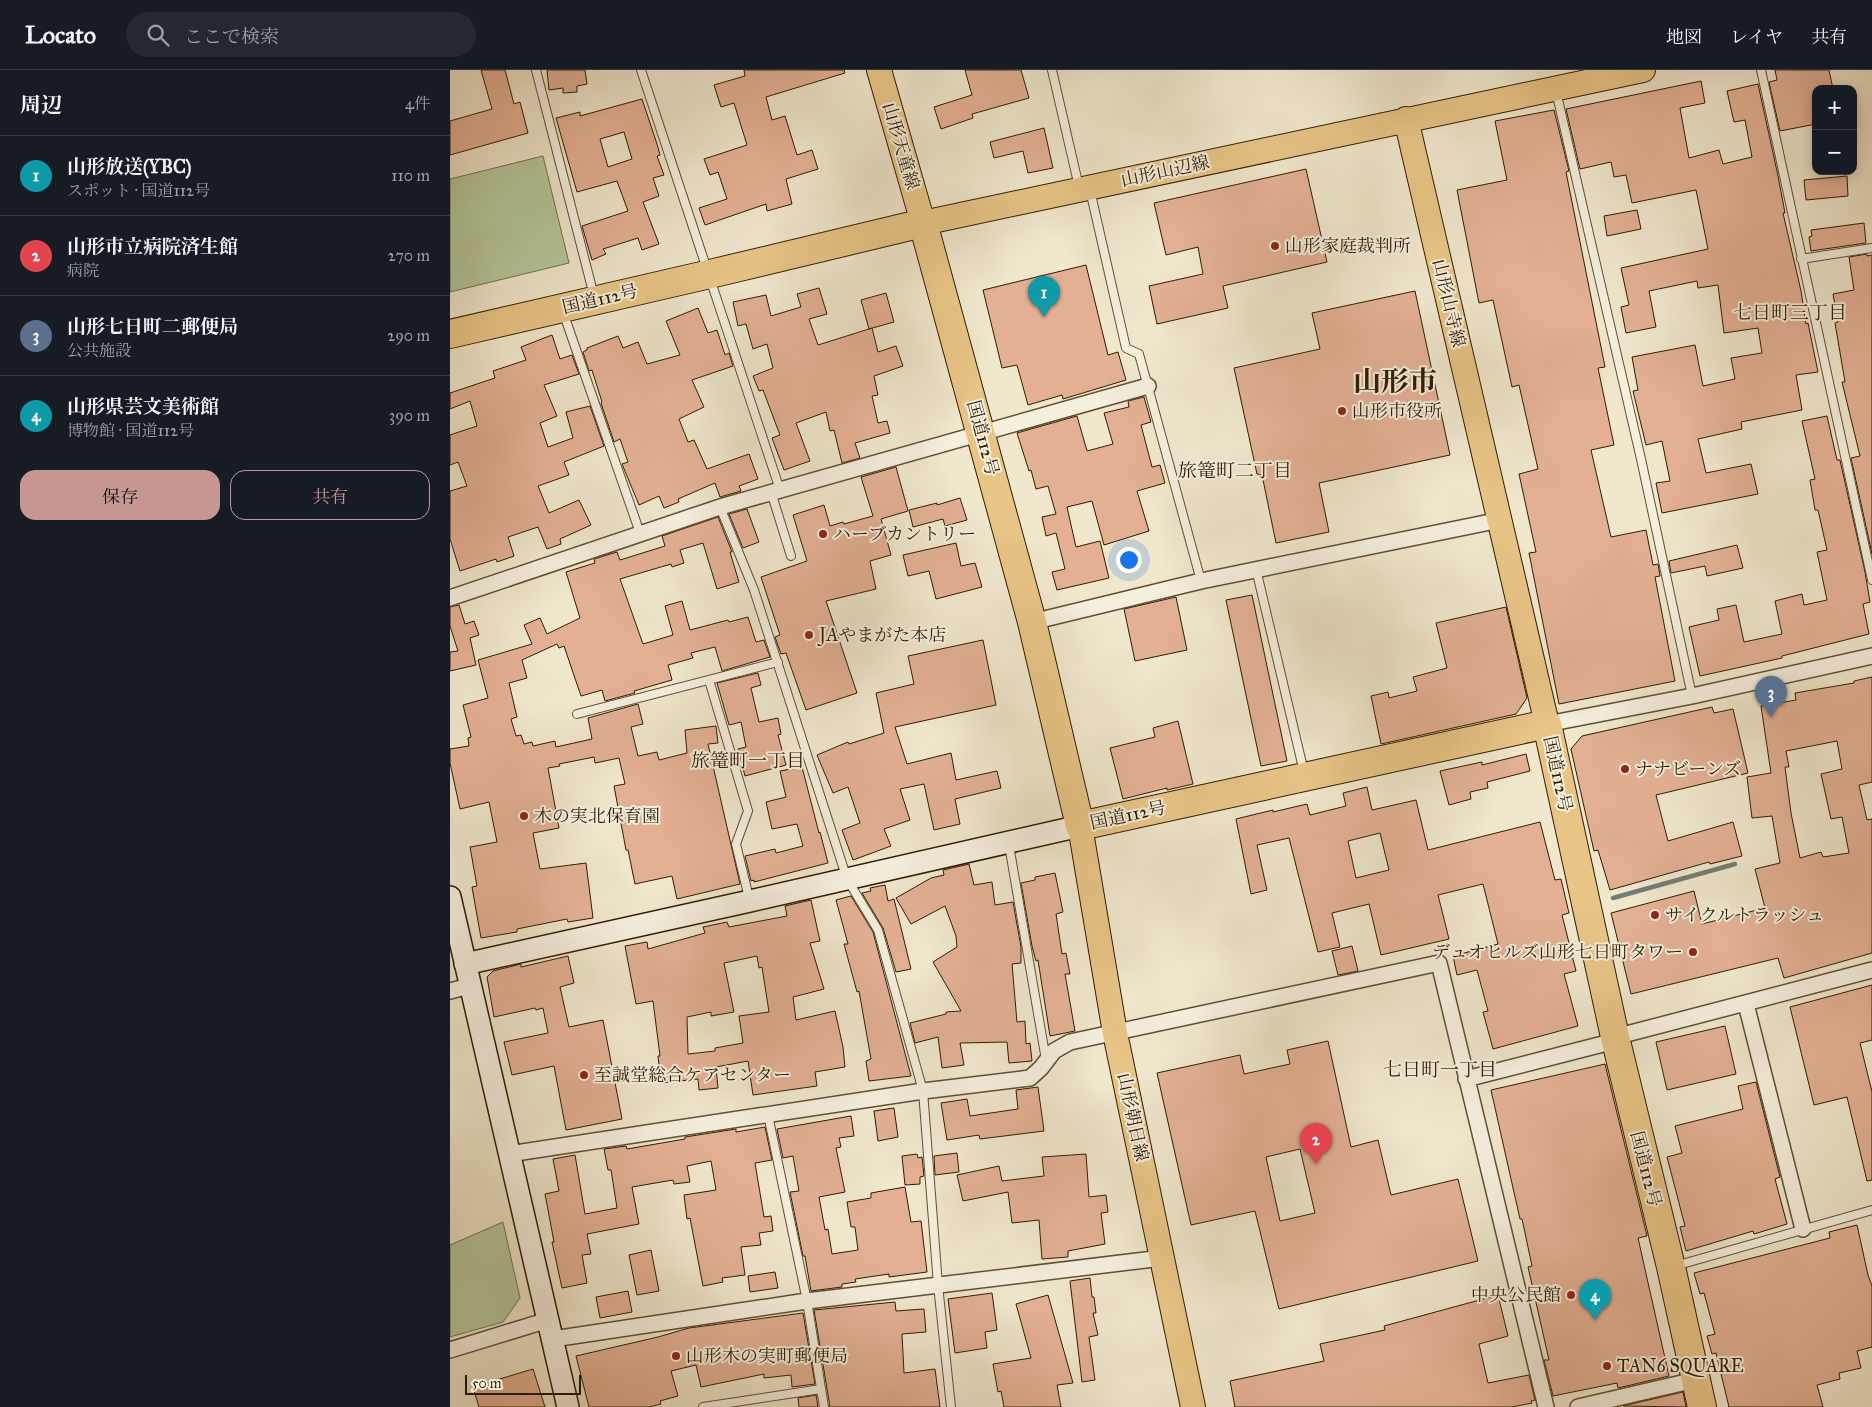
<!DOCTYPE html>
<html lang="ja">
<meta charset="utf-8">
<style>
body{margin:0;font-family:"IM FELL Great Primer","Noto Serif JP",serif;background:#242831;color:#f1f3f6}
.controls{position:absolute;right:15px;top:15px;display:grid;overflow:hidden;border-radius:10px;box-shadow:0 2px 12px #0003}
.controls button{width:45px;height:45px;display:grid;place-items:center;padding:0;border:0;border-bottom:1px solid #363941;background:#171b24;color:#f1f3f6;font:25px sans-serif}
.scale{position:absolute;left:15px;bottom:12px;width:116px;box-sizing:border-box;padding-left:5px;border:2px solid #301c00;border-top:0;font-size:14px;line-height:18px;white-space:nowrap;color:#301c00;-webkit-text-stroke:4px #f5efde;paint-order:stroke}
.you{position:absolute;left:678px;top:489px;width:18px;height:18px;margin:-12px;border:4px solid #fff;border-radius:50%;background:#1a73e8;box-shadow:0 0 0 8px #1a73e833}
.badge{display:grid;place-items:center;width:32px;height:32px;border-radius:50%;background:#c59692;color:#fff;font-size:16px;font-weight:700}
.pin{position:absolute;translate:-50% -41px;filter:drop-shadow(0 1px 2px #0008)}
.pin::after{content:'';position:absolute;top:26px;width:18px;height:15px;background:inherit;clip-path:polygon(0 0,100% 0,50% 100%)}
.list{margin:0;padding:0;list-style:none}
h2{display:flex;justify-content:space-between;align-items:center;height:65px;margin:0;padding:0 20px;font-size:21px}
h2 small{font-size:16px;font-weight:400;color:#9ea1a6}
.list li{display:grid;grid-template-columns:32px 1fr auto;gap:15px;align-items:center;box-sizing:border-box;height:80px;padding:0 20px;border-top:1px solid #363941}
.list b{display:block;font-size:19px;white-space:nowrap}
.list p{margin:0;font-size:16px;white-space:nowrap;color:#9ea1a6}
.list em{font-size:16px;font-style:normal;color:#9ea1a6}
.actions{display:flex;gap:10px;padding:15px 20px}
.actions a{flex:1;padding:11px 0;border:1px solid #c59692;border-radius:15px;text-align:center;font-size:18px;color:#c59692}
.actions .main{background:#c59692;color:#111}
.icon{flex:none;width:28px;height:28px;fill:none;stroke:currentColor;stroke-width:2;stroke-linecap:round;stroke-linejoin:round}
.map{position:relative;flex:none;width:1422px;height:1337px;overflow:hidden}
header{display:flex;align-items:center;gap:30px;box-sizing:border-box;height:70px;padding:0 25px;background:#171b24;border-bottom:1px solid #363941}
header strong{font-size:24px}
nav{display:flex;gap:28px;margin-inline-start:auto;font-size:18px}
.search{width:350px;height:45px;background:#242831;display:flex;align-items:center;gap:12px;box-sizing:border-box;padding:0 18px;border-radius:28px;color:#9ea1a6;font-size:19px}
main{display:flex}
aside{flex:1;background:#171b24}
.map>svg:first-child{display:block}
</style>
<header>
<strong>Locato</strong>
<div class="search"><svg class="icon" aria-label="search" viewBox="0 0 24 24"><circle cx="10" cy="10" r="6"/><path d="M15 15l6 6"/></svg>ここで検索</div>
<nav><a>地図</a><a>レイヤ</a><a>共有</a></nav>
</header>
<main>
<aside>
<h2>周辺<small>4件</small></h2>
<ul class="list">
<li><span class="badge" style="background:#0f9aa8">1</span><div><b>山形放送(YBC)</b><p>スポット · 国道112号</p></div><em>110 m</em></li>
<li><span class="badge" style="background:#e0444e">2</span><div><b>山形市立病院済生館</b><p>病院</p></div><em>270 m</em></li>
<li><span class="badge" style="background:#5c6f8a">3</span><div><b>山形七日町二郵便局</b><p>公共施設</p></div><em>290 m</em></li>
<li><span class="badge" style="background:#0f9aa8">4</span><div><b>山形県芸文美術館</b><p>博物館 · 国道112号</p></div><em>390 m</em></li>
</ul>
<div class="actions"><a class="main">保存</a><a>共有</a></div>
</aside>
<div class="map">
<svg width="1422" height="1337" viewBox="0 0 1422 1337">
<rect width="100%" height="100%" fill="#f0e7cd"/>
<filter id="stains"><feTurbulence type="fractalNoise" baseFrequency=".004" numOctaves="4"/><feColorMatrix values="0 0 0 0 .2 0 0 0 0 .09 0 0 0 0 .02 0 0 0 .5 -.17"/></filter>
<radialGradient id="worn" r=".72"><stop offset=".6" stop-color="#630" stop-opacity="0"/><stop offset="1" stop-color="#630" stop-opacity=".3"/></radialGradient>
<path fill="#b5c79c" stroke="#72724e" d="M93,86L119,193L0,222V109Z
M53,1152L70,1228L53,1252L0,1267V1175Z"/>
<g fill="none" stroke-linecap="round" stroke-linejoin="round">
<path stroke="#737d74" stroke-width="4.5" d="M1163,828L1285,794"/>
</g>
<path fill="#e3b094" stroke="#301c00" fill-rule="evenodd" d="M31,0H55L64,34L70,32L78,63L0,85V51L42,39Z
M97,0H135L137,14L127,16V22L113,23V18L99,20Z
M294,0H394L395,3L316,27L322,50L335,46L347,85L362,80L368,99L336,109L342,134L317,141L316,134L255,155L249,138L277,129L268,102L260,105L254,89L297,75L284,33L271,37L264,15L295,6Z
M515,0H571L579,28L522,44L523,48L491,59L484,37L522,25Z
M1325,0H1379L1383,19H1366V54L1330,61L1319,12L1327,10Z
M1251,11L1255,33L1230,38L1239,88L1269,80L1273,94L1302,87L1295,50L1284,52L1277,21L1308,14L1328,106L1335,143H1333L1351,221L1356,254L1358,253L1368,302L1346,305L1352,340L1291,352L1292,359L1248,369L1256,403L1301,394L1308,424L1212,443L1206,413L1220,411L1212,371L1196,375L1183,321L1188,320L1182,287L1245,275L1253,316L1285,309L1281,288L1312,283L1308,258L1274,263L1268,215L1248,218L1247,211L1199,221L1206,257L1176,263L1171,237L1179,235L1171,198L1258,179L1246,120L1182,133L1176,105L1164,107L1161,92L1130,99L1116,39Z
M192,29L207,74L210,85L207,86L214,105L203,108L209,126L193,132L209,174L192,180L188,168L153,179L156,184L142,190L132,156L178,141L167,111L127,122L106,48L130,42V46ZM174,62L182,89L158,97L150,69Z
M1104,40L1119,101L1116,102L1155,297L1148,298L1164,375L1141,380L1161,467L1196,460L1203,495L1208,494L1210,506L1205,507L1225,611L1109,634L1079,483L1086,482L1069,404L1088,399L1069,315L1062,317L1043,230L1029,233L1007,120L1057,110L1045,51Z
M594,58L603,98L578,103L573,81L544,88L540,72Z
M856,99L877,192L773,216L778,238L707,254L699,216L753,204L748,177L716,185L704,133Z
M1397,106L1398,126L1356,130L1354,110Z
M1187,140L1191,159L1157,166L1154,146Z
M1414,153L1416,173L1361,181L1359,167L1362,166L1361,160Z
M1417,184V186L1422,185V484L1401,388L1410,386L1392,312H1395L1385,253L1388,252L1383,224L1404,220L1399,187Z
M636,195L658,285L668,282L676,310L613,329L612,325L578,335L567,295L552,298L533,220Z
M369,218L377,244L359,249L368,275L422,258L428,282L446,276L453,296L424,306L428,325L422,326L428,353L437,351L440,363L405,373L410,388L392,393L384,360L380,361L376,342L346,353L360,391L334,400L322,368L330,365L313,320L309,321L303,306L323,298L317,274L303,279L296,254L288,256L283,232L316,225L321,246L351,237L347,224Z
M965,221L1000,385L869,413L879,462L826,473L812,405L807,404L784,298L870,279L862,243Z
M436,223L444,252L419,259L411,230Z
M248,238L258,263L267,260L275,285L279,283L283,296L242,310L254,337L229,349L238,372L244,370L257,399L299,384L308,409L289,416L291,421L270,427L265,413L228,429L229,432L214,438L209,426L189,435L172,394L178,392L170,369L164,372L151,333L152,332L142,300L139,301L133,282L137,280V278L168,266L173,278L188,272L197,294L230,285L216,251Z
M102,265L110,289L122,285L129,304L94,315L107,346L90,353L98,377L123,368L116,342L140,336L154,376L114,392L119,405L88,416L99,443L129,430L141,455L110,469L111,474L97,479L88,457L58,467L64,486L47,492L46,489L10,501L0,469V421L17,416L8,392L0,395V365L27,356L20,331L0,339V323L45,308L43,301L76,290L71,277Z
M694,327L701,352L691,355L702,397L710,395L715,413L687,421L699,461L654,475L642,431L617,437L626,477L650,471L659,508L607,520L602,502L615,499L606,463L596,466L592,447L606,444L598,416L586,419L581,400L579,401L567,363L627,346L637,381L663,374L654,343L679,337L678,331Z
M1377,346L1387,390H1390L1415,502L1420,532L1413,534L1419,564L1332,586V588L1250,606L1239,557L1269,550L1267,539L1286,535L1294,572L1332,564L1325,531L1352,524L1354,535L1377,530L1367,482L1377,480L1368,440H1365L1360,410L1365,409L1352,351Z
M446,397L458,441L431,449L441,485L420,491L426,519L376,531L407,623L356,640L336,583L331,584L325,567L330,565L311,507L357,491L343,445L374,435L380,456L393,452L394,454L423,446L411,407Z
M510,428L517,450L495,456L493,449L463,457L459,440L487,433V435Z
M297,439L309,472L293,478L279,444Z
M268,447L282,482H280L289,512L267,519L253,473L230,480L234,493L222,497L221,494L170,509L193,574L223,565L215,536L232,531L240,560L278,550L279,552L298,547L306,572L314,570L320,587L272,601L265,577L241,583L243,588L218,595L222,610L184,621L185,623L155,631L152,620L131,626L114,576L109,578L107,574L72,590L77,608L59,613L67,647L61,649L66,666L71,665L74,674L82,672L83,676L105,671L106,677L142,669L138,648L188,634L193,654L181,657L188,686L207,682L209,690L237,683L235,660L266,656L268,673L258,674L290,814L227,829L222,806L185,814L178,780H176L164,716L175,714L169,688L145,693L144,687L109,694L110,696L98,698L109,758L83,763L90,799L136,793L143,848L118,852L117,849L67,859V862L31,868L22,817L27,816L20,777L47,772L39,732L10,739L0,693V679L19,676L18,668L21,667L13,635L38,628L28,590L82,574L74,555L90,548L97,564L130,548L116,502L145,493L144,489L167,482L170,490L215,476L212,466Z
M506,473L511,496L525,493L532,517L486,529L479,501L458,506L453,485Z
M1287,475L1293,498L1257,506L1255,496L1221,503L1219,491Z
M802,525L837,691L811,696L776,530Z
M726,527L737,580L685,591L674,539Z
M9,535L15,554L24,551L29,565L20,568L26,595L0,601V582L8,581L0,556V537Z
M1056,537L1077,628L1066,644L931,674L921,626L938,622L939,628L967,621L963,607L997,598L986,553Z
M533,570L546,635L445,657L457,694L501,683L506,710L547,701L551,718L505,729L510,754L484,760L474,714L450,719L460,750L434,759L441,776L403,790L392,760L410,753L398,717L383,723L367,685L398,672L399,674L434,663L426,623L464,614L458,586Z
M308,603L311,615L301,618L309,652L328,648L331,664L328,665L336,695L295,706L288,679L296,677L291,652L279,655L267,613Z
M1422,607V712L1409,715L1417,750L1422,749V883L1334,908L1328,888L1181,924L1161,843L1244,821L1252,854L1315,838L1305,799L1330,793L1322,746L1302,748L1297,707L1321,703L1311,636L1346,630L1345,623L1404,613V611ZM1387,671L1392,699L1371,704L1381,749L1392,747L1399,783L1373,787L1371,782L1350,788L1341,743L1335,697H1339L1336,681Z
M1262,637L1264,643L1283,639L1298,703L1206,725L1218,771L1283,752L1292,786L1260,794L1259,792L1160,820L1148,780L1144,781L1121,679L1132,666Z
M728,651L743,714L717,720V718L673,729L660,678L705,667L703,658Z
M1076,684L1080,701L1037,712L1038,718L1020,722L1021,729L999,735L990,701L1032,692V695Z
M352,697L369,763L370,762L378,793L304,812V810L301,811L295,786L325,779L326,783L353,776L347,754L322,759L316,732L336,727L330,701Z
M917,717L922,740L966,730L978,780L1090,752L1105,810L1111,809L1119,843L1112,845L1126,901L1114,904L1128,956L1043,979L1033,942L1038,941L1027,900L1007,905L1003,886L1048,874L1033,814L988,825L999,869L931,885L919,834L882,843L890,877L868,882L839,768L807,775L817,820L801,824L786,749L823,740V742L857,734L860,745L896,736L893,723ZM930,763L939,800L906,808L898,771Z
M519,794L524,815L542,812L545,835L563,832L571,877V893L562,894L567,952L575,951L576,974L580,973L582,991L559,993L557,972L510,973L514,995L492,998L488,967L465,973L460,953L496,944V942L511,941L483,892L507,877L506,866L495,836L461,854L446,828L481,808L494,805L493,800Z
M605,803L613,842L606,844L612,884L616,883L620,904H615L625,961L600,966L588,890L586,891L582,876L571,813L585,810V807Z
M435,815L438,831L444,829L461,899L446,902L433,858L412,823L421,821L420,818Z
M401,826L423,862L461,1006L419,1011L416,991L421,989L409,921L407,922L394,874H398L386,830Z
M361,830L370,871L360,873L374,919L343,927L346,950L385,941L393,977L395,997L365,1002L367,1016L303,1025L298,991L266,997L268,1018L249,1020L248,1009L211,1013L208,986H210L203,931L186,934L175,876L197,872L198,879L255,863L253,857L277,852L279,857L337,846L335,836ZM307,886L309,898L312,897L319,942L289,946L293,973L265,978V981L238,984L237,947L261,942V946L284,942L274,893Z
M902,876L908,901L888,905L882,881Z
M118,886L124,913L110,917L119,957L153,950L172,1049L116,1060L104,996L62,1005L54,972L98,963L93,938L86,940L85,938L44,947L37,907L43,901L71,894V897Z
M1422,915V970L1410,973L1422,1022V1110L1417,1111L1397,1027L1364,1035L1340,937Z
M1275,956L1286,1004L1217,1020L1206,972Z
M878,971L901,1077L928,1070L941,1125L1008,1109L1028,1191L829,1239L805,1141L741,1155L707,1003L790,985L794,1004L840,994L837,980ZM850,1079L865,1143L830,1151L816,1087Z
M1155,994L1197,1166L1188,1168L1219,1306L1168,1318L1167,1313L1103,1326L1094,1290H1099L1078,1197L1082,1196L1075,1163L1072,1149H1070L1041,1020Z
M1306,1012L1330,1107L1325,1109L1337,1154L1304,1164L1303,1161L1236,1181L1230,1157L1235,1156L1217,1087L1232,1083L1225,1056L1293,1039L1288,1016Z
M588,1017L594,1061L530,1069L529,1065L497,1070L491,1033L517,1029L520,1046L568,1039L566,1020Z
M444,1038L448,1067L428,1071L424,1041Z
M401,1046L404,1066L389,1068L391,1077L386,1078L395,1122L369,1127L375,1160L378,1159L382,1184L408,1180L405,1157H401L397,1132L421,1128V1123L455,1117L461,1152L471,1151L477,1202L439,1207V1204L405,1209L406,1212L392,1214V1217L361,1221L355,1186H353L340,1122L349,1121L343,1086L333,1088L327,1059Z
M315,1057L322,1090L305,1093L314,1147L321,1146L323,1161L309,1163L311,1175L291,1177L295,1205L272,1208L273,1212L253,1216L240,1148L237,1149L234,1125L266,1120L261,1091L237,1096L240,1112L224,1114L223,1110L182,1117L189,1154L137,1164L141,1184L132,1185L137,1213L112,1218L102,1172H104L95,1124L109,1121L103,1089L125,1085L135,1144L167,1138L161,1100H158L154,1079L176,1076L177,1079L235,1069V1067L286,1059V1062Z
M507,1083L509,1102L485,1105L484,1086Z
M467,1084L468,1088L472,1087L474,1106L470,1107V1114L455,1115L452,1086Z
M636,1084L639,1127L656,1125L658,1142L651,1143L655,1174L618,1181V1187L592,1189L589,1150L562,1153L558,1122L513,1131L507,1105L549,1096L552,1111L594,1106L592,1087Z
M1407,1155L1418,1205L1422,1216V1277L1407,1281L1411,1298L1389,1303L1390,1309L1367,1315L1373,1337H1279L1266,1283L1262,1284L1257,1266L1265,1264L1254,1223L1250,1224L1244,1203L1380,1168L1379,1162Z
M201,1180L209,1221L187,1225L179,1185Z
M325,1202L328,1218L300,1222L298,1206Z
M640,1208L642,1227H644L646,1243H643L648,1265L639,1267L645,1310L632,1312L620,1211Z
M178,1221L182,1242L150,1248L146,1227Z
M542,1223L547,1260L535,1262L537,1278L505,1283L498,1229Z
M598,1225L623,1313L607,1315L611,1337H554L551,1321L548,1322L543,1294L581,1288L566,1234Z
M1048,1225L1058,1266L1029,1274L1038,1313L1079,1305L1085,1330L1081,1331L1082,1333L1062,1337H785L780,1311L874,1291L870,1274L935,1260L934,1256Z
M445,1232L446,1241L474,1239L476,1262L452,1264L454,1303L485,1299L490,1337H380L364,1240Z
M353,1243L365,1314L342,1317L341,1305L314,1308V1304L251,1317L246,1295L221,1301L228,1326L210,1331L211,1334L199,1337H139L126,1286L208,1267L239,1258Z
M83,1299L95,1337H29L23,1317Z
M1233,1322L1236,1337L1173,1336Z
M366,1325L368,1337H349L348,1328Z"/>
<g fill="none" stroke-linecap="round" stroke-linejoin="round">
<defs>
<path id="lane" d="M86,0L144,226
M191,0L330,420
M602,0L629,117
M1311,0L1422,510
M1106,21L1191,389L1242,626
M640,120L676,278L689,284L751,511
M1351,189L1422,178
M113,242L190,463
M321,422L341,486
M270,437L304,520L397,809L428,860L473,1021L488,1215L501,1337
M806,499L854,702
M259,610L298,741L286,774L299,828
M127,644L328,592
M559,775L596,990
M318,1045L357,1231L374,1337
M1225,1196L1422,1140
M253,1337L371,1319"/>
<path id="street" d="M0,528L270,437L698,316
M582,552L751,511L1050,450
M1097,654L1242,626L1422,586
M0,921L19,916
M1296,934L1353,1159
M1016,1009L1153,974L1165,967L1422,900
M59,1084L473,1021L580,1008L591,998L604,981L620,972L989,893L1096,1337
M103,1269L357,1231L712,1188
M0,1280L98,1250
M1128,1337L1245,1310"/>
<path id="secondary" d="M0,827L118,1337
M15,894L300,831L630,756"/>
<path id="primary" d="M429,0L473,153L1193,0
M956,49L1097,654
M630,756L665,963L743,1337"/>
<path id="highway" d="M0,264L260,204L473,153L582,552L630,756L1097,654L1165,967L1221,1197L1252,1337"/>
</defs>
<use href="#lane" stroke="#604f33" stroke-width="10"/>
<use href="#street" stroke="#604f33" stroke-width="18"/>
<use href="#secondary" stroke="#301c00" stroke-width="24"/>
<use href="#primary" stroke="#301c00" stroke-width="26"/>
<use href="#highway" stroke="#301c00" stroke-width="30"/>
<use href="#lane" stroke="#f5efde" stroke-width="8"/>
<use href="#street" stroke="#f5efde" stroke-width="15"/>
<use href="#secondary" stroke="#f5efde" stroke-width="21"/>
<use href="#primary" stroke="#e8c486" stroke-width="24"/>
<use href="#highway" stroke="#e8c486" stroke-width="28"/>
</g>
<g fill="#8f2418" stroke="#f5efde" stroke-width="2">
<circle cx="825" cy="176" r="5"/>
<circle cx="892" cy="341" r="5"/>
<circle cx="373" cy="464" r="5"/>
<circle cx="359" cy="565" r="5"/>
<circle cx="1175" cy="699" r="5"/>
<circle cx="74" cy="746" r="5"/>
<circle cx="1205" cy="845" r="5"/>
<circle cx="1243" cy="882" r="5"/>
<circle cx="134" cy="1005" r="5"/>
<circle cx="1121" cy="1225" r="5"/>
<circle cx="226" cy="1286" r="5"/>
<circle cx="1157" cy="1296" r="5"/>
</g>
<g text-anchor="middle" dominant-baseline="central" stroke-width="4" stroke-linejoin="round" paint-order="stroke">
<g font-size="18" fill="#301c00" stroke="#f5efde">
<text transform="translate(451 76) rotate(74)">山形天童線</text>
<text transform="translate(715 101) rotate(-12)">山形山辺線</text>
<text transform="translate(150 229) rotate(-13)">国道112号</text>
<text transform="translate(999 233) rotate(77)">山形山寺線</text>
<text transform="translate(533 368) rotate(75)">国道112号</text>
<text transform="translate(1108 704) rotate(78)">国道112号</text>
<text transform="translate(678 745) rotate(-12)">国道112号</text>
<text transform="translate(683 1047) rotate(78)">山形朝日線</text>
<text transform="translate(1196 1099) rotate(76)">国道112号</text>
</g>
<g font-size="18" fill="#301c00" stroke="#f5efde" text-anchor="start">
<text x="835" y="176">山形家庭裁判所</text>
<text x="902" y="341">山形市役所</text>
<text x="383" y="464">ハーブカントリー</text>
<text x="369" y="565">JAやまがた本店</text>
<text x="1185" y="699">ナナビーンズ</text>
<text x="84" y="746">木の実北保育園</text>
<text x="1215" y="845">サイクルトラッシュ</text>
<text x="1233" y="882" text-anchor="end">デュオヒルズ山形七日町タワー</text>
<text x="144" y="1005">至誠堂総合ケアセンター</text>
<text x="1111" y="1225" text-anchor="end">中央公民館</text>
<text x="236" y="1286">山形木の実町郵便局</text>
<text x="1167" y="1296">TAN6 SQUARE</text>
</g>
<g font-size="19" fill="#301c00" stroke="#f5efde">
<text x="1340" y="242">七日町三丁目</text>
<text x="785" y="400">旅篭町二丁目</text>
<text x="298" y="690">旅篭町一丁目</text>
<text x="990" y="999">七日町一丁目</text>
</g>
<g font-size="28" font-weight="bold" fill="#301c00" stroke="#f5efde">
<text x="945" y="311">山形市</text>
</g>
</g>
<rect width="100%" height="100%" filter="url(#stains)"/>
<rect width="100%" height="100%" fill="url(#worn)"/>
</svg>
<div class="controls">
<button>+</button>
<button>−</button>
</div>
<div class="scale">50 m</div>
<div class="you"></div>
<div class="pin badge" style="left:594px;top:247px;background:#0f9aa8">1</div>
<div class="pin badge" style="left:866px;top:1094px;background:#e0444e">2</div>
<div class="pin badge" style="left:1321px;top:647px;background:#5c6f8a">3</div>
<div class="pin badge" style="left:1145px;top:1250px;background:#0f9aa8">4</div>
</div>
</main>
